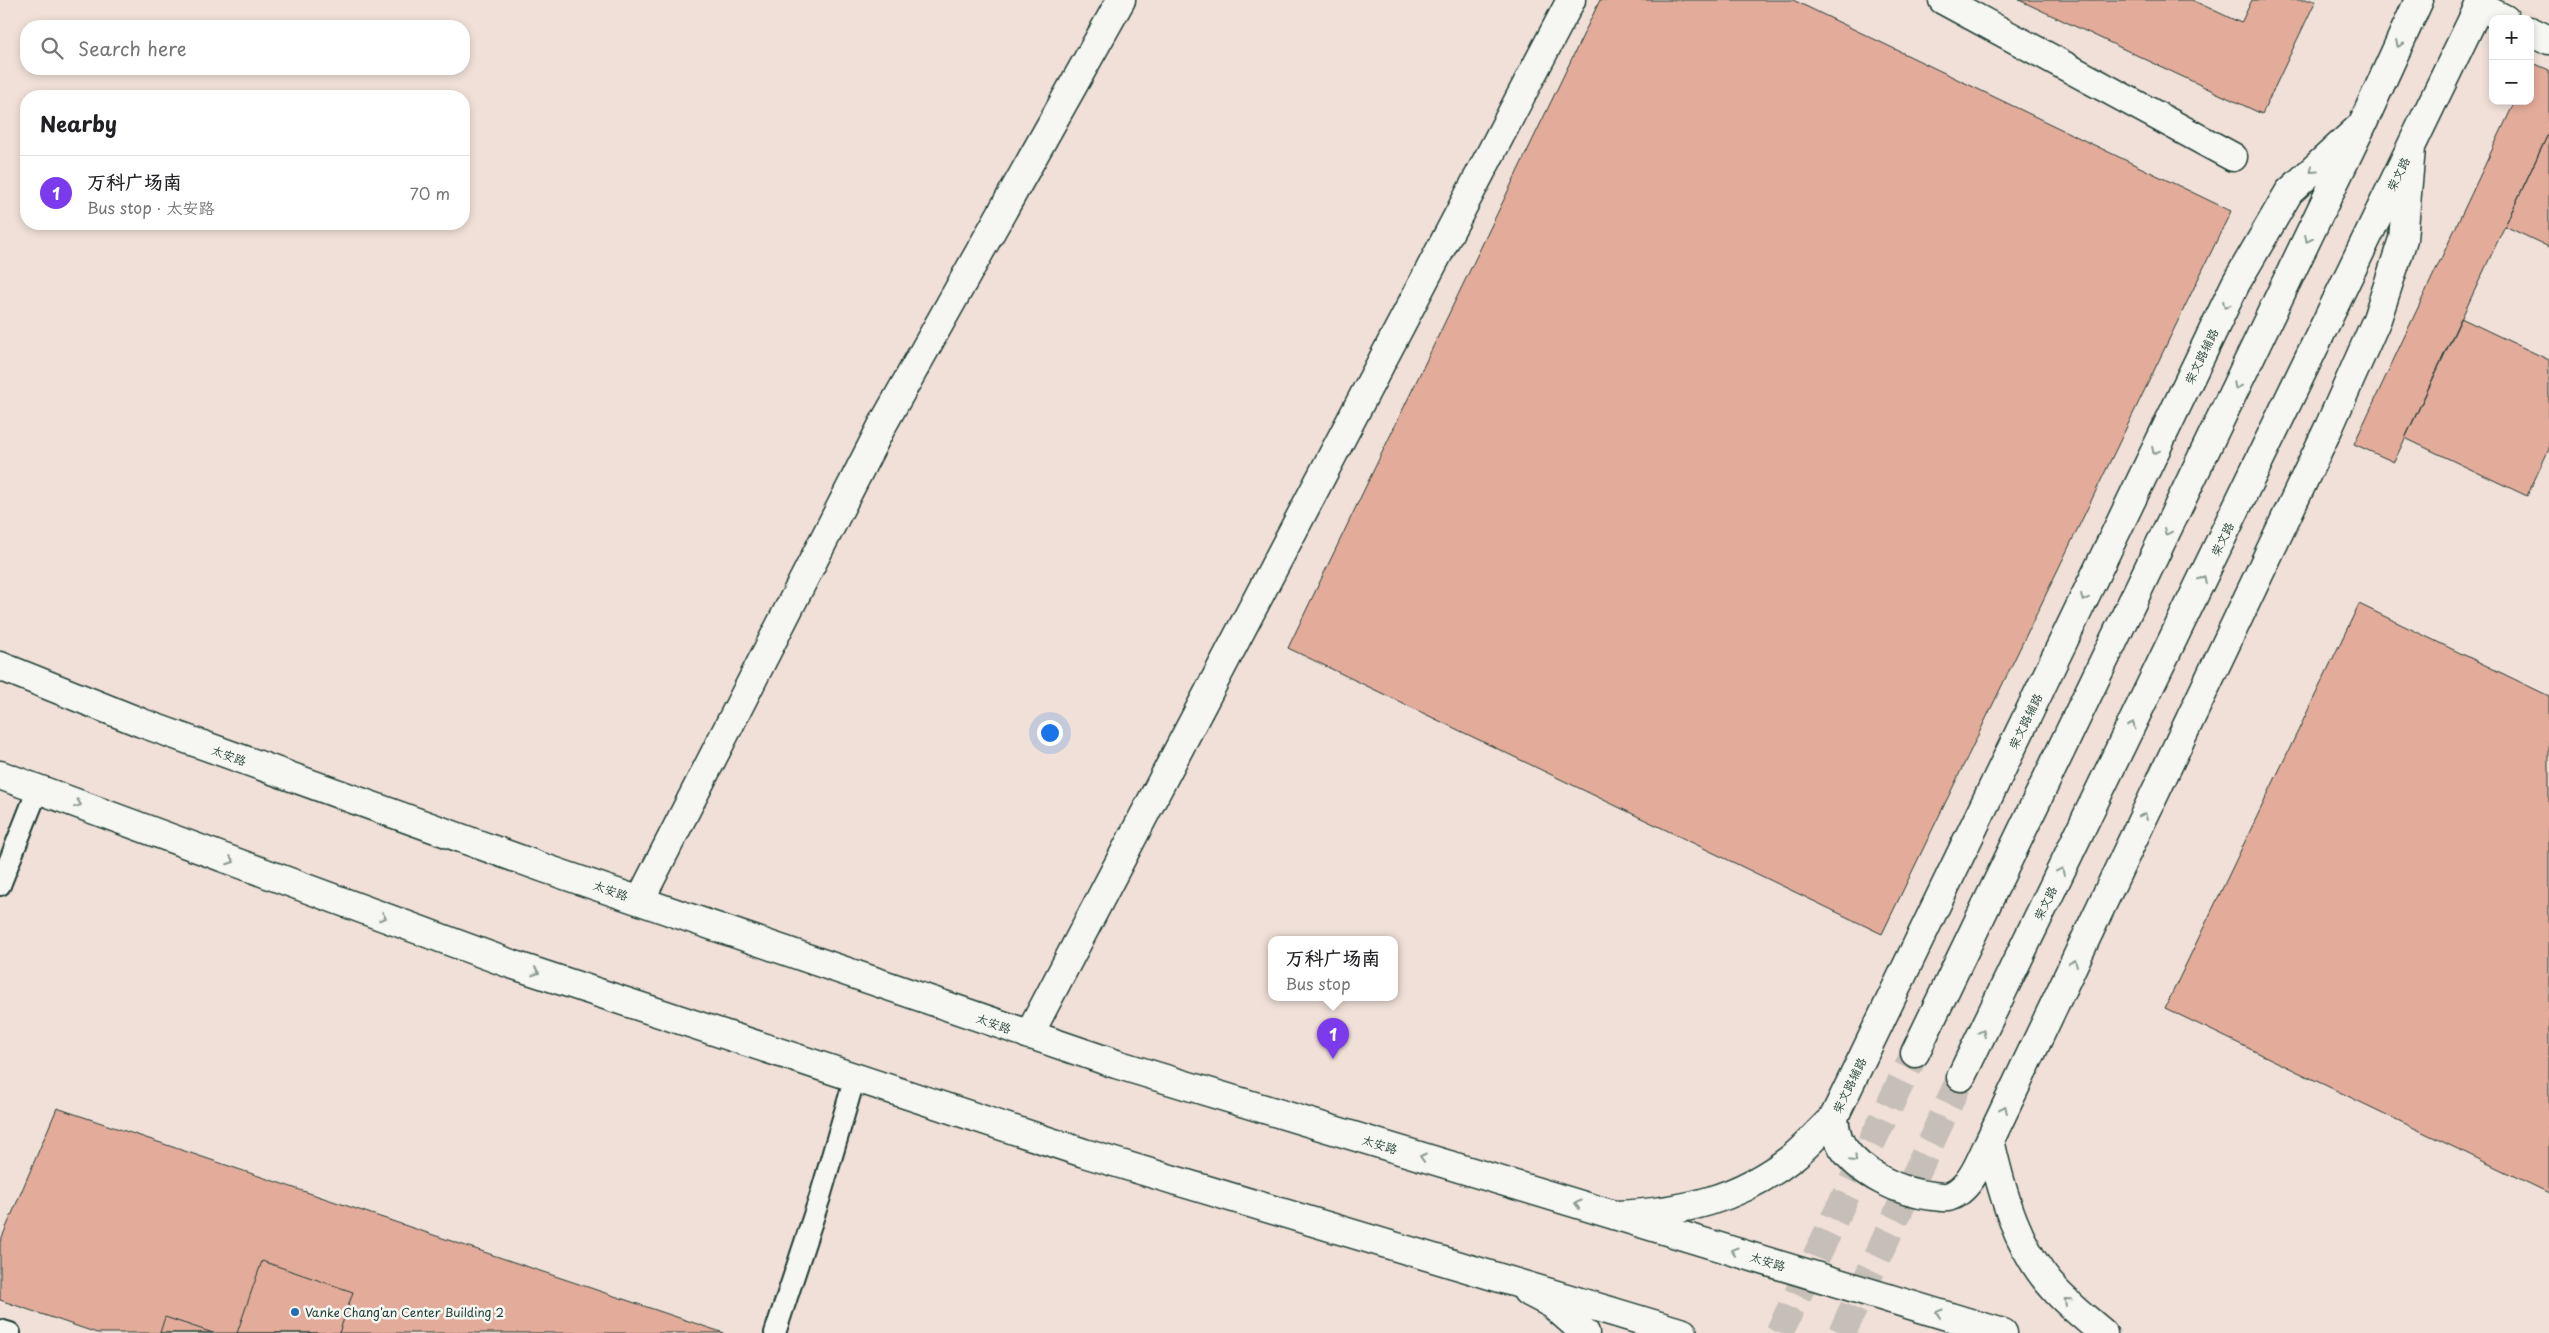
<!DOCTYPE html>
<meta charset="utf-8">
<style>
body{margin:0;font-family:"Playpen Sans","LXGW WenKai TC",sans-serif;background:#f2f2f2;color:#202124}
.controls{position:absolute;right:15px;top:15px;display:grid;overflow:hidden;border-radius:10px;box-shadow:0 2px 8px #0003}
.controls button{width:45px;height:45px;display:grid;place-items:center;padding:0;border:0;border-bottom:1px solid #e0e0e0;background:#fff;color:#202124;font:25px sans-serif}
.you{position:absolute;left:1049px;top:732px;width:18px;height:18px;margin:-12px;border:4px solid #fff;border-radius:50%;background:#1a73e8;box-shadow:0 0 0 8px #1a73e833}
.badge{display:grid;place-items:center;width:32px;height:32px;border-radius:50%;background:#7c3aed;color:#fff;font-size:16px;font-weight:700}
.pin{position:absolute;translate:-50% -41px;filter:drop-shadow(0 1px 2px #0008)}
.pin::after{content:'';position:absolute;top:26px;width:18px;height:15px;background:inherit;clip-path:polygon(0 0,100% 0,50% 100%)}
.popup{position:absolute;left:1268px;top:936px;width:130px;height:65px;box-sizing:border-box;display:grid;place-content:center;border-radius:10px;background:#fff;filter:drop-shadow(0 1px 4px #0005);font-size:16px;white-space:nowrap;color:#757577}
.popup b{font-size:19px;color:#202124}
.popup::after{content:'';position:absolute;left:50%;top:100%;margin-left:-10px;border:10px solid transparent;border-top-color:#fff}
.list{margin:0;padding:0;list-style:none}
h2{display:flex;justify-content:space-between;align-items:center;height:65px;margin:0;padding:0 20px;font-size:21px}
h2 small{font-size:16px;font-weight:400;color:#757577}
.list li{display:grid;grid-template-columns:32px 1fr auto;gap:15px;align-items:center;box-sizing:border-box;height:75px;padding:0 20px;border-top:1px solid #e0e0e0}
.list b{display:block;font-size:19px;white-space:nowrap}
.list p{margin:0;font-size:16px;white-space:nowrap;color:#757577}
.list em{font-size:16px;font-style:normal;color:#757577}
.icon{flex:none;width:28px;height:28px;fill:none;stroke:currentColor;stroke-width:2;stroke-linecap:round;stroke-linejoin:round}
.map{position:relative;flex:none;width:2549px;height:1333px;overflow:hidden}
.search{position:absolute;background:#fff;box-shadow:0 2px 8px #0003;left:20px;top:20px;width:450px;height:55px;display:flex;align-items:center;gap:12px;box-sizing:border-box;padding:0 18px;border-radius:20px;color:#757577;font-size:19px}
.panel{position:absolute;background:#fff;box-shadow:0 2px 8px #0003;left:20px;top:90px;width:450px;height:140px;border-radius:20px}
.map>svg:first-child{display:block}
</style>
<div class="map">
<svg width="2549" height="1333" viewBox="0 0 2549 1333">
<rect width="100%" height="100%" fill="#f0e0d8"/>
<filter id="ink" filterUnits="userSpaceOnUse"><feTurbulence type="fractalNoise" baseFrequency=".02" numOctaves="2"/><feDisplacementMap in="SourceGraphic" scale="10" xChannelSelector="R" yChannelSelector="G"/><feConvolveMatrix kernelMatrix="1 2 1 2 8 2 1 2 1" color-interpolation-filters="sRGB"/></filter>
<g filter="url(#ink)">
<path fill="#e3ab9a" stroke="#1f3d34" d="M1600,0H1793L2231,211L1882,934L1288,648Z
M2019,0H2192L2241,23L2252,0H2316L2262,114Z
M2533,63L2549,70V132L2394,462L2354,444L2515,101H2530V70Z
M2549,132V247L2505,226Z
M2461,318L2549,360V449L2527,496L2405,438Z
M2359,604L2549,696V1193L2165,1008Z
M57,1108L724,1333H97L0,1300V1242Z
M262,1261L353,1292L339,1333H237Z
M165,1317L213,1333H160Z"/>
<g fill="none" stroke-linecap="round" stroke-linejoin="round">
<path stroke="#c6bfb7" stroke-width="28" stroke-dasharray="28 14" stroke-linecap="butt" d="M1779,1333L1915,1053
M1842,1333L1961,1077"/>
<defs>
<path id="service" d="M0,885L38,789
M0,1330L10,1333
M775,1333L820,1197L855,1077"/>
<path id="minor" d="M1943,0L2233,157
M2479,6L2505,19
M2530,31L2549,40
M640,900L883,424L1121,0
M1029,1035L1571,0"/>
<path id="tertiary" d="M1915,1053L2362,125L2419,0
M1961,1077L2482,0
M1834,1117C1835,1127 1836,1136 1842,1146C1860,1174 1901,1193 1933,1196C1937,1196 1944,1198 1948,1197C1971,1190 1981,1159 1990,1140
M1615,1215C1684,1212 1738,1200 1793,1157C1808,1145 1820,1130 1834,1117L2236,283L2289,192L2362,125
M1527,1291L1552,1304L1585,1333
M2103,1333C2088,1320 2071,1307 2057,1292C2018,1251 2002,1194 1990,1140L2329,427L2377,319L2403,239L2411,148"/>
<path id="trunk" d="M0,666L142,723L544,868L1116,1064L2003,1333
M0,775L511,964L1084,1153L1683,1333"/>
</defs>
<use href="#service" stroke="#1f3d34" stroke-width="24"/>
<use href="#minor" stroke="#1f3d34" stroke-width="31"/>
<use href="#tertiary" stroke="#1f3d34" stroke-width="31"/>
<use href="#trunk" stroke="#1f3d34" stroke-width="31"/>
<use href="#service" stroke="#f6f6f2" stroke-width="20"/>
<use href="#minor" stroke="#f6f6f2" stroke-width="28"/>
<use href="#tertiary" stroke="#f6f6f2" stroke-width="28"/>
<use href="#trunk" stroke="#f6f6f2" stroke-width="28"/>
</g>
<defs><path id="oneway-chevron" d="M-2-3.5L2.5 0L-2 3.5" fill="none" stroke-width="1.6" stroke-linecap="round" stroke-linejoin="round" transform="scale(1.25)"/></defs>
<g stroke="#8a9a93">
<use href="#oneway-chevron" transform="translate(2399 44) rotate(114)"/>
<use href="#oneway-chevron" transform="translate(2313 170) rotate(138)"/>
<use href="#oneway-chevron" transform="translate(2308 239) rotate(116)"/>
<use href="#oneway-chevron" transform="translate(2226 305) rotate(116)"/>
<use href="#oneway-chevron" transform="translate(2237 386) rotate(116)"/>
<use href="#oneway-chevron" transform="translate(2155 451) rotate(116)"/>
<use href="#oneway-chevron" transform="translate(2167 532) rotate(116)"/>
<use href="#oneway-chevron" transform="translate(2203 579) rotate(-64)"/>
<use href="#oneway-chevron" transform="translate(2084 598) rotate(116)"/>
<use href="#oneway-chevron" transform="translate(2132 725) rotate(-64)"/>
<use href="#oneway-chevron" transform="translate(78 804) rotate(21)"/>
<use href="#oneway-chevron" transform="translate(2144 816) rotate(-65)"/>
<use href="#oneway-chevron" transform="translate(231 861) rotate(20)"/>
<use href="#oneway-chevron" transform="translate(2061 871) rotate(-64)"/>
<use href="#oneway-chevron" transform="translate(383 917) rotate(20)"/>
<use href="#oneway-chevron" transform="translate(2074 963) rotate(-65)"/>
<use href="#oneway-chevron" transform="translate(536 972) rotate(18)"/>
<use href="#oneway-chevron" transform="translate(1982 1033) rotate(-64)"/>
<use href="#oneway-chevron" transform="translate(2004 1109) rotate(-65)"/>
<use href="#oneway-chevron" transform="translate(1423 1157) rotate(-163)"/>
<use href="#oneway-chevron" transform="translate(1854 1159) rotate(46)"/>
<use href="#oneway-chevron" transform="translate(1578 1204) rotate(-163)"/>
<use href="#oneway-chevron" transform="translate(1734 1251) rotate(-163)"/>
<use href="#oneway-chevron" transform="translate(2067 1301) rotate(-139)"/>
<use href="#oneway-chevron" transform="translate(1939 1313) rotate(-163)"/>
</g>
</g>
<circle fill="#1f6fb2" stroke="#f6f6f2" stroke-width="2" cx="295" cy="1312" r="5"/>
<g text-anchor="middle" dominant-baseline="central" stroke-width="5" stroke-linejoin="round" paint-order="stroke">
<g font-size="12" fill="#1f3d34" stroke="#f6f6f2">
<text transform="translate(2398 174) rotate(-64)">荣文路</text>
<text transform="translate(2201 356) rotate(-64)">荣文路辅路</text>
<text transform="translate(2222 539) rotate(-64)">荣文路</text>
<text transform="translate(2025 721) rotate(-64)">荣文路辅路</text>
<text transform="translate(229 755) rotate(20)">太安路</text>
<text transform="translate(611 890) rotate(19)">太安路</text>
<text transform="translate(2045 903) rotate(-64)">荣文路</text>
<text transform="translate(994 1023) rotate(19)">太安路</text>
<text transform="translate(1849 1085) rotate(-64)">荣文路辅路</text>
<text transform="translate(1380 1144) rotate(17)">太安路</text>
<text transform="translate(1768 1261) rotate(17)">太安路</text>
</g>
<g font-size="12" fill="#1f3d34" stroke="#f6f6f2" text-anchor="start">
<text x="305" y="1312">Vanke Chang'an Center Building 2</text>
</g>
</g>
</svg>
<div class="controls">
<button>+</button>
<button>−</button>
</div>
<div class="you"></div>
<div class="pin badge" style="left:1333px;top:1059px">1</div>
<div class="popup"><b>万科广场南</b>Bus stop</div>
<div class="search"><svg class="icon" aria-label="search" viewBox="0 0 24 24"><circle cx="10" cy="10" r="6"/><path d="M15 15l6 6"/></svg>Search here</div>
<section class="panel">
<h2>Nearby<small></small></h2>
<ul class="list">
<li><span class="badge">1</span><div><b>万科广场南</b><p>Bus stop · 太安路</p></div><em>70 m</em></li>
</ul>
</section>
</div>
